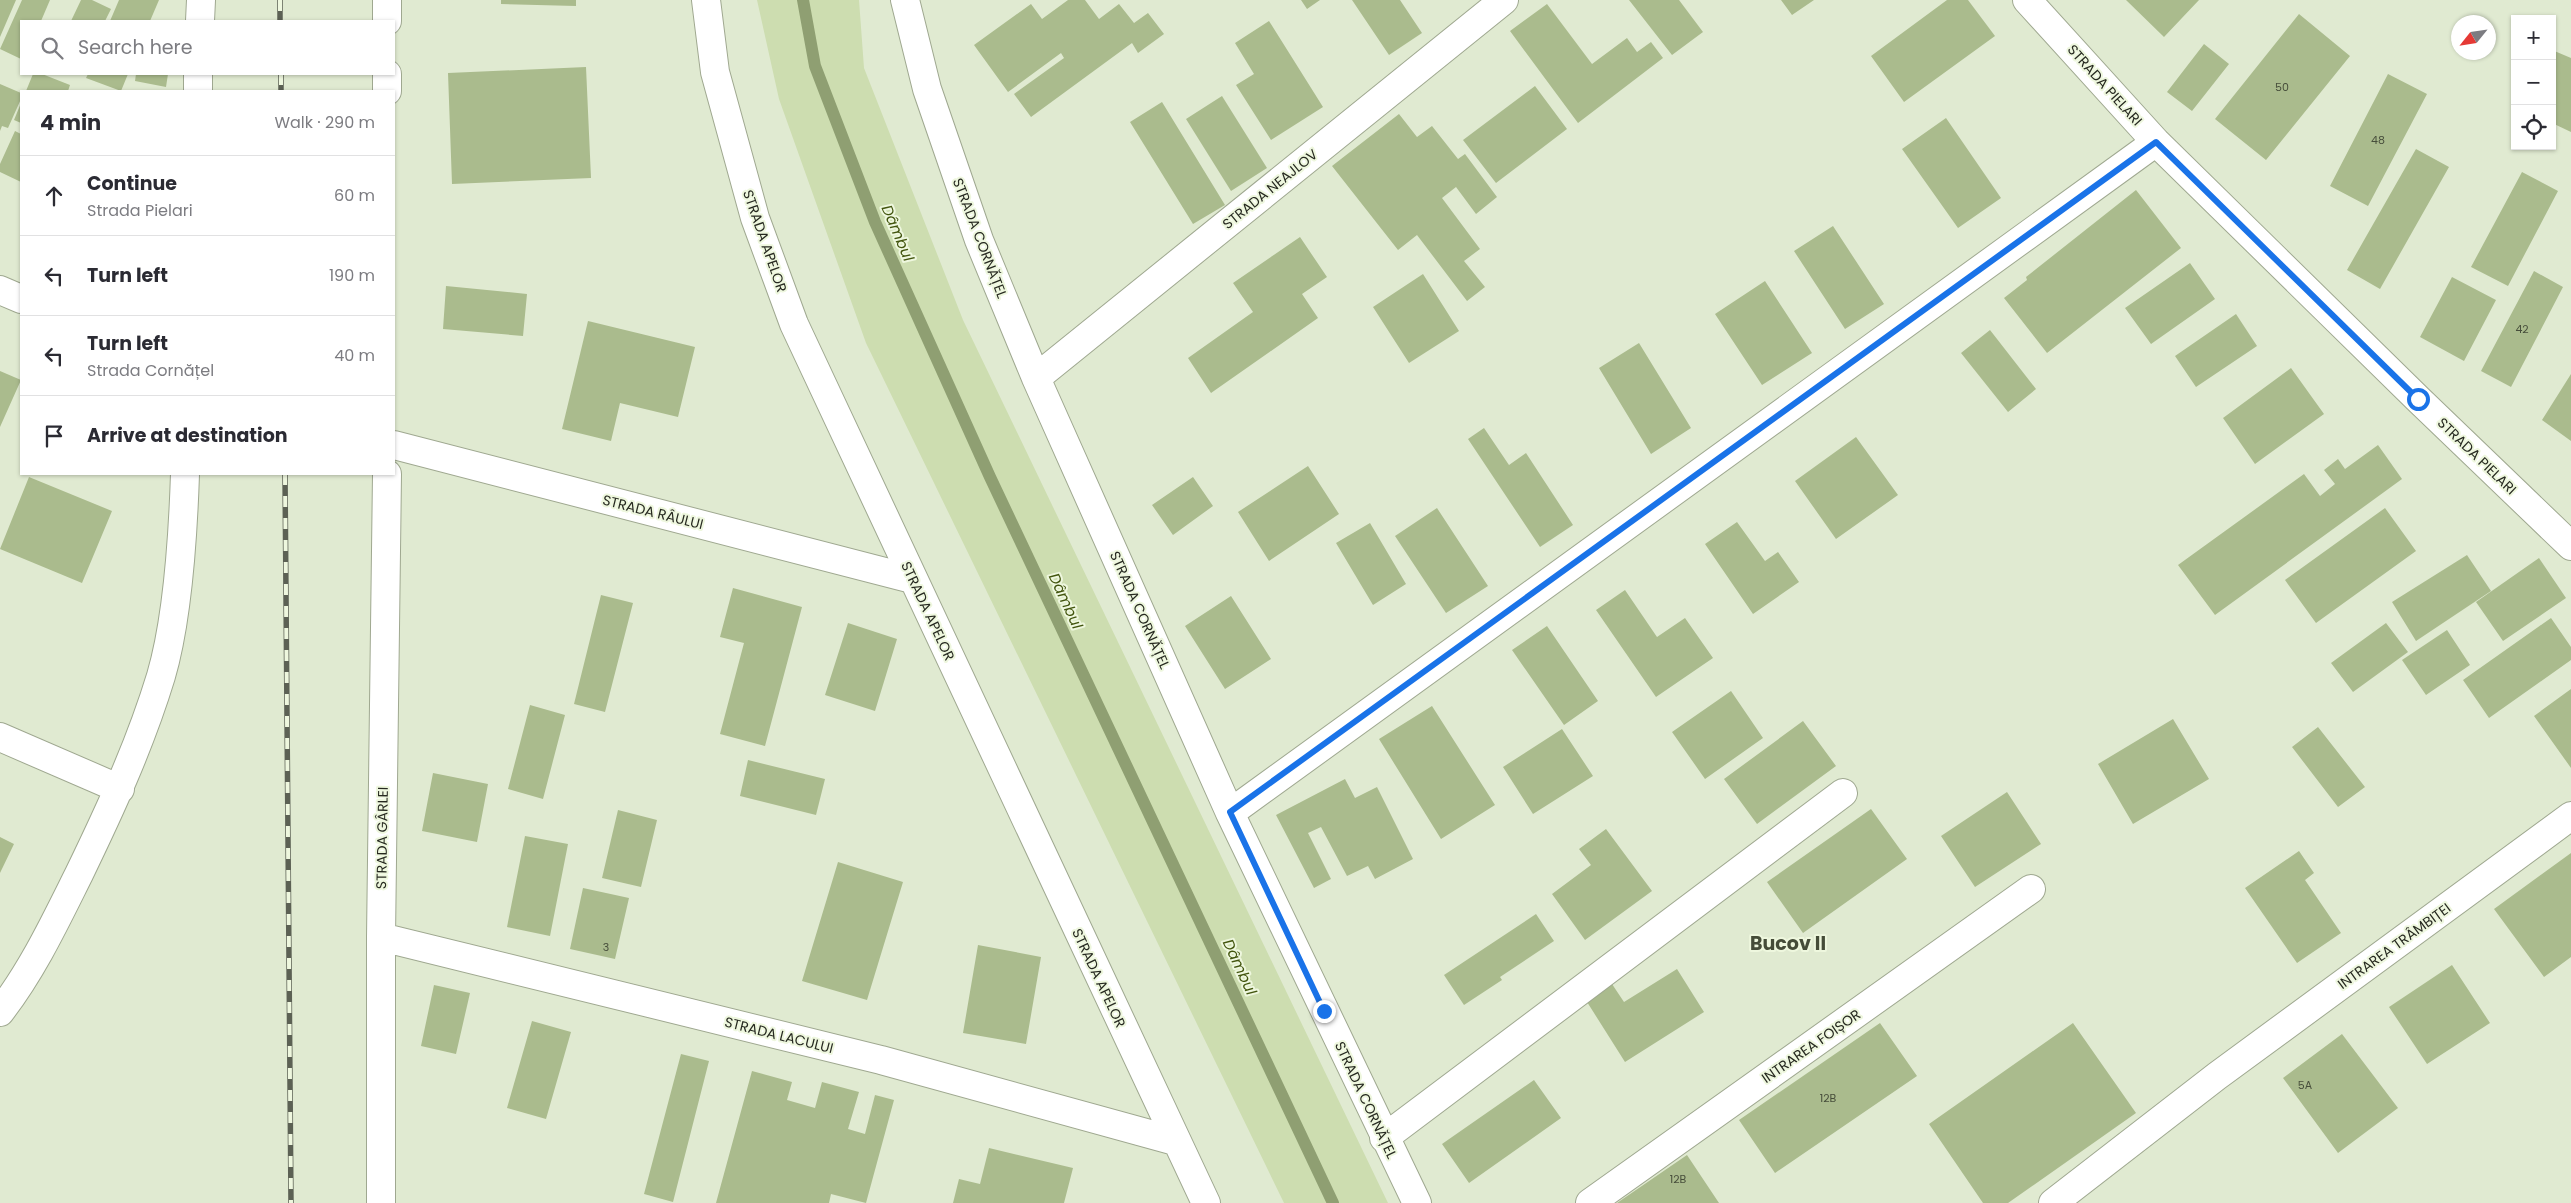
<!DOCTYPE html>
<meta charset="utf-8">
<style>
body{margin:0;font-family:Poppins,sans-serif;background:#f2f2f3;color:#2b2b33}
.controls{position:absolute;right:15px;top:15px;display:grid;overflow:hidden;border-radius:0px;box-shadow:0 1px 4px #0004}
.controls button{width:45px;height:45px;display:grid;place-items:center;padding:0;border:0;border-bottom:1px solid #e1e1e2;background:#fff;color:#2b2b33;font:25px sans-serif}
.compass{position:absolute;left:2451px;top:15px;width:45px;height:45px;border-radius:50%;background:#fff;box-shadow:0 1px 4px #0004;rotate:240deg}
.stop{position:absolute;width:15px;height:15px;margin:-11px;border:4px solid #1a73e8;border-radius:50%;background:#fff}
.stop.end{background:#1a73e8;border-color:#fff;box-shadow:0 1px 5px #0008}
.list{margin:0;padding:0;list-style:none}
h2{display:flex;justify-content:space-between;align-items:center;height:65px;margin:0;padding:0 20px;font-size:21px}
h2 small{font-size:16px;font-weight:400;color:#7c7c81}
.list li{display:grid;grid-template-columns:32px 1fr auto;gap:15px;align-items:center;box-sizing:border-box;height:80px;padding:0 20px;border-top:1px solid #e1e1e2}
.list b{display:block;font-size:19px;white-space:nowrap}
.list p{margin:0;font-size:16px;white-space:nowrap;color:#7c7c81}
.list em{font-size:16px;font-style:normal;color:#7c7c81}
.icon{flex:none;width:28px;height:28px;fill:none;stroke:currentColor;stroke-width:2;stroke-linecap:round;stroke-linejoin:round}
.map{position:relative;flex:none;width:2571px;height:1203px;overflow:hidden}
.search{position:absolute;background:#fff;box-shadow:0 1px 4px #0004;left:20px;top:20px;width:375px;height:55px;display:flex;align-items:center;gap:12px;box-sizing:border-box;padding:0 18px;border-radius:0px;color:#7c7c81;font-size:19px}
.panel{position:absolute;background:#fff;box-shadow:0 1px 4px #0004;left:20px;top:90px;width:375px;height:385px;border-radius:0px}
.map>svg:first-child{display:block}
</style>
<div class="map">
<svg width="2571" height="1203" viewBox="0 0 2571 1203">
<rect width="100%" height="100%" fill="#e0ead1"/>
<path fill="#cdddb0" d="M757,0H859L864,68L963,320L1388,1203H1284L866,343L779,99Z"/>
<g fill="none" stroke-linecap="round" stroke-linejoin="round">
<path stroke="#8f9f72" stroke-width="12" d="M803,0L815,66L875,222L990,477L1333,1203"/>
</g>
<path fill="#aabb8d" d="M0,0H16L0,37Z
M22,0H50L41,21H21V59L0,49Z
M81,0H92L111,9L105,21H71Z
M119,0H159L150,21H110Z
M501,0H576V6L501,4Z
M1068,0H1085L1099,19L1119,4L1134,23L1148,13L1164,34L1138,53L1132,43L1031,117L1014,94L1064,58L1061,53L1008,92L974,45L1031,4L1042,19Z
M1301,0H1320L1307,9Z
M1352,0H1400L1422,33L1389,55Z
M1629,0H1679L1703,32L1672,55Z
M1781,0H1814L1792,15Z
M1947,0H1968L1995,36L1904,102L1871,56Z
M2126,0H2199L2164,37Z
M1547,4L1592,64L1627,38L1637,52L1651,42L1663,58L1578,123L1510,31Z
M2299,14L2350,56L2266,160L2215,119Z
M1269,21L1323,107L1271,140L1236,85L1254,74L1235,43Z
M2204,44L2229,64L2192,111L2167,92Z
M2552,50L2571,58V132L2552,123Z
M586,67L591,178L452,184L448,73Z
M33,74H42L70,85L68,91H26Z
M88,74H128L121,91L86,78Z
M136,74H168L166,87L135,81Z
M2388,74L2427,94L2368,206L2330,186Z
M0,84L21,93V99L8,128L2,126L0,131Z
M1535,86L1567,129L1496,183L1463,140Z
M1222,96L1267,168L1231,191L1186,119Z
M1162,102L1225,205L1193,224L1130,122Z
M21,103V123L14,120Z
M1399,114L1417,137L1432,126L1458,159L1465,154L1497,197L1476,214L1456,187L1442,198L1480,249L1464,261L1485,287L1467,301L1417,235L1398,250L1332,166Z
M1946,118L2001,198L1958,228L1902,149Z
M15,131L21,134V182L0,172V164Z
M2416,149L2449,167L2380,289L2347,270Z
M2522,172L2558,191L2508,286L2471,267Z
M2136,190L2181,248L2047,353L2004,298L2027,280L2026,277Z
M1833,226L1884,304L1845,329L1794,251Z
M1300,237L1327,277L1302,294L1318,318L1211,393L1188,358L1253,312L1233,283Z
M2190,263L2215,299L2151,344L2125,308Z
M2534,271L2563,287L2511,387L2481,371Z
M1423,274L1459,331L1409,363L1373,307Z
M2452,277L2496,300L2464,361L2420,337Z
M1765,281L1812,353L1762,385L1715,314Z
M446,286L527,294L523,336L443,329Z
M2236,314L2257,346L2196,387L2175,356Z
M588,321L695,347L678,417L620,403L611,441L562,429Z
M1990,330L2036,389L2008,412L1961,353Z
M1639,343L1691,428L1651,454L1599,368Z
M2291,368L2324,414L2255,464L2223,418Z
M0,371L21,380L0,427Z
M2571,374V441L2542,420Z
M1484,428L1509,465L1526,453L1573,525L1540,547L1468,439Z
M1856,437L1898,495L1836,539L1795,481Z
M2378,445L2402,479L2215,615L2178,565L2304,474L2320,496L2335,484L2324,470L2338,459L2345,469Z
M1308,466L1339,514L1269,561L1238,512Z
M29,477L112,511L82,583L0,549Z
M1193,477L1213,506L1173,535L1152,505Z
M1437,508L1488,586L1446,613L1395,536Z
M2385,508L2416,551L2316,623L2285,580Z
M1737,522L1765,561L1778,552L1799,582L1753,614L1705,544Z
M1370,523L1406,584L1373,605L1336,543Z
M2467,555L2491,591L2416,641L2392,602Z
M2539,558L2566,598L2503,641L2476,602Z
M733,588L802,607L765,746L720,734L744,643L720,637Z
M1625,590L1657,637L1685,618L1713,658L1656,697L1596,610Z
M601,595L633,603L605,712L574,704Z
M1231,596L1271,659L1225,689L1185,626Z
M2551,618L2571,647V660L2489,718L2463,680Z
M848,623L897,639L875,711L825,695Z
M2386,623L2408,652L2353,692L2331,663Z
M1547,626L1598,701L1564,725L1512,650Z
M2447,630L2470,665L2426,695L2402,660Z
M2571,689V768L2534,716Z
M1731,691L1763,738L1705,779L1672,732Z
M530,705L565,715L543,799L508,789Z
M1432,706L1495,805L1441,839L1379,739Z
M2173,719L2209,779L2133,824L2098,764Z
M1803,721L1836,766L1757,824L1724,779Z
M2318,727L2365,787L2338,807L2292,747Z
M1562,729L1593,776L1533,814L1503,767Z
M748,760L825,779L816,815L740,796Z
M433,773L488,784L477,842L422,831Z
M1345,779L1355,798L1377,787L1413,859L1375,879L1368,866L1347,876L1321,827L1308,833L1331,879L1314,888L1276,815Z
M2007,792L2041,844L1975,887L1941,836Z
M1871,809L1907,859L1803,933L1767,882Z
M618,810L657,820L641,887L602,878Z
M1606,829L1652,891L1585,940L1552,894L1591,865L1579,849Z
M525,836L568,844L550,936L507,927Z
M0,837L14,844L0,873Z
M2299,851L2314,873L2305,880L2341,933L2297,963L2245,888Z
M2571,853V957L2544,977L2494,909Z
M838,862L903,882L867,1000L802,981Z
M583,888L629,898L615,959L570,949Z
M1536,914L1554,941L1500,977L1502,980L1464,1005L1444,975Z
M978,945L1041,957L1026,1044L963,1033Z
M2452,965L2490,1023L2427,1064L2389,1007Z
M1677,969L1704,1012L1625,1062L1582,994L1608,978L1624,1002Z
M434,985L470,993L456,1054L421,1046Z
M532,1021L571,1032L546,1119L507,1108Z
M1880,1023L1917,1076L1775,1173L1739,1120Z
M2073,1023L2136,1113L2008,1203H1983L1929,1124Z
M2342,1034L2398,1108L2338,1153L2283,1078Z
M681,1054L709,1061L673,1202L644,1194Z
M752,1071L792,1082L787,1100L815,1108L822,1082L859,1092L848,1129L865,1134L875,1095L894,1100L866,1203L831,1194L829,1203H716Z
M1534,1080L1561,1118L1469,1183L1442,1144Z
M989,1148L1073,1168L1064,1203H953L959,1179L980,1184Z
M1687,1155L1719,1203H1617Z"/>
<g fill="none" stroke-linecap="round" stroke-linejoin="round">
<defs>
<path id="minor" d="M387,0V21
M706,0L715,72L755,218L794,324L1206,1203
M905,0L927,89L979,240L1036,378L1230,813L1417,1203
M2027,0L2156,142L2418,399L2571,546
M200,21L201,0
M387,74V91
M198,91V74
M0,290L21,299
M1036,378L1504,0
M394,445L912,579
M0,737L120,789
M1230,813L2156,142
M381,937L881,1060L1175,1141
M0,1012C33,969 55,922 79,874C110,810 140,745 161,676C178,618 183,535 185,474
M1384,1138L1843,793
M381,1203V937L387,474
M1590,1203L2031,889
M2053,1203L2217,1076L2571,816"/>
</defs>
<use href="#minor" stroke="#9fa890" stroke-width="30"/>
<use href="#minor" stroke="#fff" stroke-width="28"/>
<defs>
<path id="rail" d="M280,0V21
M281,74V91
M285,474L291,1203"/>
</defs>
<use href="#rail" stroke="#5c6154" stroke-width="5.5"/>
<use href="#rail" stroke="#eef7de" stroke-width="4" stroke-dasharray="11" stroke-linecap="butt"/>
</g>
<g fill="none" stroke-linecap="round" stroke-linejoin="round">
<path stroke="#1a73e8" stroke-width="6" d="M1324,1011L1230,812L2156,142L2418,399"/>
</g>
<g text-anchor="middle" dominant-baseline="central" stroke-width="4" stroke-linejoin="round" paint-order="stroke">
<g font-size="11" fill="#474e3b">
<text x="2282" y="87">50</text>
<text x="2378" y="140">48</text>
<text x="2522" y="329">42</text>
<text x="606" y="947">3</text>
<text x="2305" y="1085">5A</text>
<text x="1828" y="1098">12B</text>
<text x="1678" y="1179">12B</text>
</g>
<g font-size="14" fill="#262920" stroke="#eef7de">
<text transform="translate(2105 85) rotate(48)">STRADA PIELARI</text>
<text transform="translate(1270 189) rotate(-39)">STRADA NEAJLOV</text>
<text transform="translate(980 238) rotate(69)">STRADA CORNĂȚEL</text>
<text transform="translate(765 241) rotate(71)">STRADA APELOR</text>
<text transform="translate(2477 456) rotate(44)">STRADA PIELARI</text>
<text transform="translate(653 512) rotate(14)">STRADA RÂULUI</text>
<text transform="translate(1140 610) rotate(66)">STRADA CORNĂȚEL</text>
<text transform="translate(928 611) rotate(65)">STRADA APELOR</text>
<text transform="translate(382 838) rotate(-89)">STRADA GÂRLEI</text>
<text transform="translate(2394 946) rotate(-36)">INTRAREA TRÂMBIȚEI</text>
<text transform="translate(1099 978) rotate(65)">STRADA APELOR</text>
<text transform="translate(779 1035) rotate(14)">STRADA LACULUI</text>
<text transform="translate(1811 1046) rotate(-35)">INTRAREA FOIȘOR</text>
<text transform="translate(1366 1100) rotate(65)">STRADA CORNĂȚEL</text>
</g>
<g font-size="15" font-style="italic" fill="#42550e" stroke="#eef7de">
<text transform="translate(898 233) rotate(67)">Dâmbul</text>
<text transform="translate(1066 601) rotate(65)">Dâmbul</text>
<text transform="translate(1240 967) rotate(65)">Dâmbul</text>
</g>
<g font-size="19" font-weight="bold" fill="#454c38" stroke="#eef7de">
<text x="1788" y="943">Bucov II</text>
</g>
</g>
</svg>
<div class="controls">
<button>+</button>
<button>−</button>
<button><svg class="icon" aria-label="locate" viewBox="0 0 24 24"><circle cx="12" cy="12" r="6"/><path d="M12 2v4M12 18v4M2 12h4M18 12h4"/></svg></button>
</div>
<svg class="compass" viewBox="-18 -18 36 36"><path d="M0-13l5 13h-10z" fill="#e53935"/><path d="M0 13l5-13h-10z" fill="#7c7c81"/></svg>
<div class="stop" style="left:2418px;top:399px"></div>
<div class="stop end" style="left:1324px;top:1011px"></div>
<div class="search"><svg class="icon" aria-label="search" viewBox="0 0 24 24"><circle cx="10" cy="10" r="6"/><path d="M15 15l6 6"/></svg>Search here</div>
<section class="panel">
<h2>4 min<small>Walk · 290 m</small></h2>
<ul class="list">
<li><svg class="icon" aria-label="ahead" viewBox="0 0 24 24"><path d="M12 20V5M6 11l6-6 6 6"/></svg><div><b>Continue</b><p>Strada Pielari</p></div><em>60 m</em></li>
<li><svg class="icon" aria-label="left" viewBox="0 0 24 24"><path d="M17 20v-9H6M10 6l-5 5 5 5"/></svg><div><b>Turn left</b></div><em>190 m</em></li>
<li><svg class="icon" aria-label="left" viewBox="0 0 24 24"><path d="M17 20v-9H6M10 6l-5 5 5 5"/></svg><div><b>Turn left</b><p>Strada Cornățel</p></div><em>40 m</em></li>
<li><svg class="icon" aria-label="arrive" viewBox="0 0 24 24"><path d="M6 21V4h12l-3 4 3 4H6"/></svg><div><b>Arrive at destination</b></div></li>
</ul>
</section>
</div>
